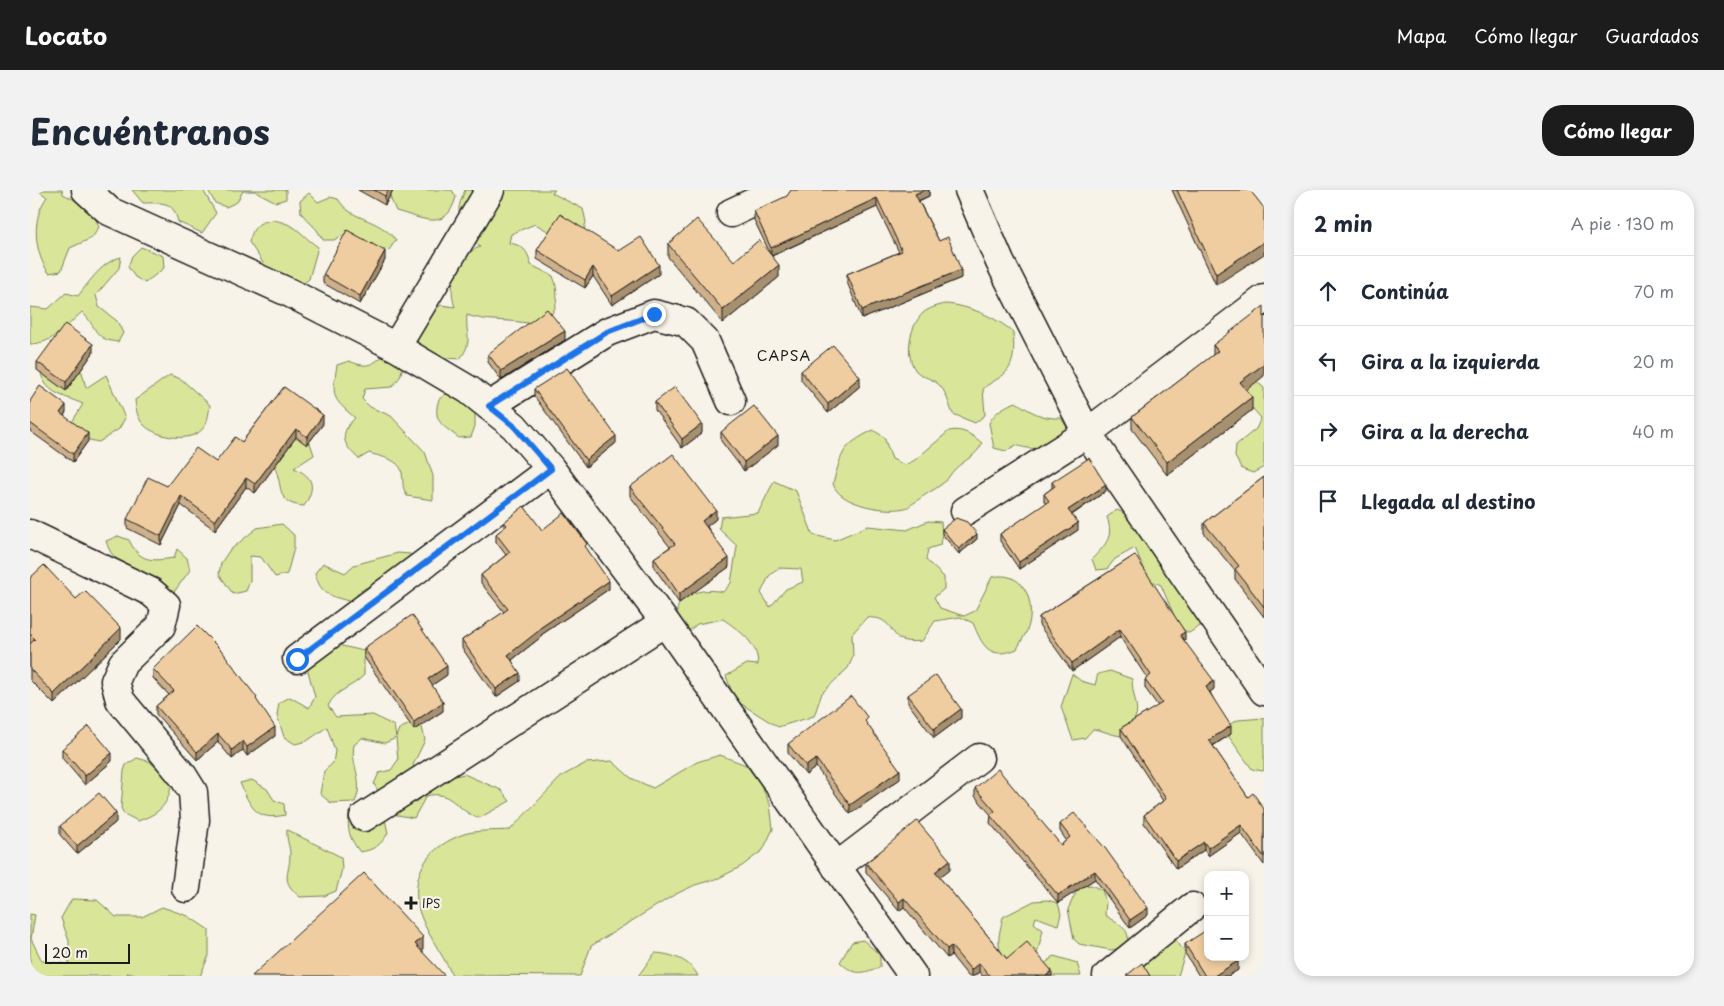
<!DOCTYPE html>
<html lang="es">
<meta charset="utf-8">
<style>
body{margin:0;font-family:"Playpen Sans",sans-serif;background:#f2f2f3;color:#1f2937}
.controls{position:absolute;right:15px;bottom:15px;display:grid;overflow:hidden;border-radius:10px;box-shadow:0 2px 8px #0003}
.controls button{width:45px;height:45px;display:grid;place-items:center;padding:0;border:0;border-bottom:1px solid #e0e1e3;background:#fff;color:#1f2937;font:25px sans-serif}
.scale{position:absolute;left:15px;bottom:12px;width:85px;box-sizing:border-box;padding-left:5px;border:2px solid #1c1c1c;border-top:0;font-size:14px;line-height:18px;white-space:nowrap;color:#1c1c1c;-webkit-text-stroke:4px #f7f3e8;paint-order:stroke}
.stop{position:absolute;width:15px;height:15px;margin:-11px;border:4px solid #1a73e8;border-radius:50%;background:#fff}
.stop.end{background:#1a73e8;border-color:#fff;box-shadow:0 1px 5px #0008}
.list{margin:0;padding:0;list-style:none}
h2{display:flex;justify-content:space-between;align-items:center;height:65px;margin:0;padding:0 20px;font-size:21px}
h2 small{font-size:16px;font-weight:400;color:#747a83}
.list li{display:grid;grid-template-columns:32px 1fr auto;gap:15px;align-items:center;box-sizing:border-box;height:70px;padding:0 20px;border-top:1px solid #e0e1e3}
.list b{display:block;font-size:19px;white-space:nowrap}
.list em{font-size:16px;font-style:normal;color:#747a83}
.icon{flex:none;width:28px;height:28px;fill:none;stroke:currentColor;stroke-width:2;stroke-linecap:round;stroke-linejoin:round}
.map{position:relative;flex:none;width:1234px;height:786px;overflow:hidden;border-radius:20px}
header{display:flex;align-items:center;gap:30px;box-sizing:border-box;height:70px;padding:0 25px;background:#1c1c1c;color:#fff}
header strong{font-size:24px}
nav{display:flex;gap:28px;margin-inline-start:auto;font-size:18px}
.intro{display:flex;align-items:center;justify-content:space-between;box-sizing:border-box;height:120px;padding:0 30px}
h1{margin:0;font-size:35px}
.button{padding:12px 22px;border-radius:20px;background:#1c1c1c;color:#fff;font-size:18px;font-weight:700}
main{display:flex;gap:30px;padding:0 30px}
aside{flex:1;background:#fff;border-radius:20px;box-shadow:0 2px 8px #0003}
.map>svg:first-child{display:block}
</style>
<header>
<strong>Locato</strong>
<nav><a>Mapa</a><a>Cómo llegar</a><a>Guardados</a></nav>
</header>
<div class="intro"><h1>Encuéntranos</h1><a class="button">Cómo llegar</a></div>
<main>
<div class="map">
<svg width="1234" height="786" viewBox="0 0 1234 786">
<rect width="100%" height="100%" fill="#f7f3e8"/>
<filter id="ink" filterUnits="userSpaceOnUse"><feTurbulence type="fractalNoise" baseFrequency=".02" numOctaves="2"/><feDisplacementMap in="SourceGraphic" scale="10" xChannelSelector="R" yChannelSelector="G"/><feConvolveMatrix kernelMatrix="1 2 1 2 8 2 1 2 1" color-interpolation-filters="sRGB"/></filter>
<g filter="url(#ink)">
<path fill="#d9e699" stroke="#7a815a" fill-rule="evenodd" d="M0,0H32L33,4C52,14 61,16 69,37L62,48L40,58L31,81L19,83C4,63 1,28 17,7L9,1L0,4Z
M102,0H173L186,23L172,43L148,32C143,10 133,13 113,13Z
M178,0H256V9L246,12L225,1H213L207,12L196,17L185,13Z
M357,0H422L426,7C416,43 393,28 366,21Z
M435,0H525L522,3L553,19L556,32L550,55C530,53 522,42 505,34L481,44L479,53C493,55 498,61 501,75L523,86C530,103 529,130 506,133C497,134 487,131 479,131C464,130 451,130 437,125C435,145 444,150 430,169L394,166L387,154L390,129L411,115L425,117C417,95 426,65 450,57C440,49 429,32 429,19C429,13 433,6 435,0Z
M279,3L288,12L300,7L308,9C322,32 346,26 366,50L359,60L347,58L315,44L304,50H293L287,40L271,23L270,11Z
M244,30C270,36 268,43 288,57L279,89L270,96L246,92L219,52C224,36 227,32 244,30Z
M111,57L133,66L134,78L115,93L105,87L98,77L102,66Z
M91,67L89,78L66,105L69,117L87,131L93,143L88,152C63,150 67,136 52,122C36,136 23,154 0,154V117L18,119L36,103L48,106C60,91 72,72 91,67Z
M915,114C937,115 966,127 983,142C984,158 986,175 972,186C965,191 959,193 953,199L955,225L945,233L923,224C918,213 917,201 907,193C901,188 888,186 884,178C875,162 880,136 893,123C899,118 907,116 915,114Z
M358,162L373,176L370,187L362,197L335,199L332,209L340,217L361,226L395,262L403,286V310L377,306C371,294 374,295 372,283C370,269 351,267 339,263L329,269C313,255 308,244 325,228C301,207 302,207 307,175L319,171C338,179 342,175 358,162Z
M42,173L52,182L56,198L76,185L95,228L89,239L69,252L55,249L41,234L53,214C32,205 13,203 10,178Z
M140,185L151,189L180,215C179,222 178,231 174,237C163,254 127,248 114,235C107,228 106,219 105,210Z
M1225,190L1234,198V277L1223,283L1212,279L1205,267L1206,255L1226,239L1231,228L1210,204Z
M416,204L428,208L445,224V236L441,247L429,248C412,235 402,231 409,209Z
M986,212C1001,222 1012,229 1031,228L1038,239C1021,254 1010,264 986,255L976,261L964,258L959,233C966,221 973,217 986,212Z
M843,240L854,247L862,269L875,275L885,270L919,241C933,238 942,245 952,253C948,265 933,271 925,279C920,284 918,290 912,294C903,301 893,305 884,313C883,313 878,317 878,317C860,324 807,315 803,293C813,260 811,257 843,240Z
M241,249H268L280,253L284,265L264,278C284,287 286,297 274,316C247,314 253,300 246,280C243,273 238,266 234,259Z
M744,291L766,301L783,345L805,350L838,336L877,340L898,331L911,332L912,344L910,355L898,359L896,370L914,387V399L904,407L910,418L934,426L945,421L962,387C992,380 1005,408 999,434C997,443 991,451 987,459C959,470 953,457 943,433L930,427L905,431L892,451C858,455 869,438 850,429C847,428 841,428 837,427L822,444L823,467L818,478L792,503L784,526L748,537L705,510L696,486L717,474L728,475C728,453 710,441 693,429L667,434L658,442C629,413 664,395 693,402L701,393L707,356L689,339L691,327L728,323ZM749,378L771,379L773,392L756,399L740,417L731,403L739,386Z
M1087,320L1099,325L1104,337L1126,349L1174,425L1170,436L1159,443L1149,437L1131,395L1119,390L1105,358L1085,369L1077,379L1066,380L1062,369C1076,354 1084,348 1077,327Z
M252,334L264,345V358L257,384L245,387L231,367L220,366V391L216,401L203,404L189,384L191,373L199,361L227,338Z
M88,346L99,350C110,373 122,371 144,368L147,359L157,368L160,380L144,402L132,404C128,398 123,390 117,385C99,372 83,376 76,351Z
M368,363L380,364L388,387L385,398L375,405H347L339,396L329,402L322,412C301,406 291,406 285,383L293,373L315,383L324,375Z
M294,452L334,461V485C321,499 306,499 298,516L306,527L343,525L364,536L366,547L369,539L380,534L392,537L395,550L383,575L388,588L400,592L434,584L471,600L480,611L449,628C426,621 422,599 396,606L384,628L362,624L344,594L349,583L361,580L368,570L366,548L355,553L332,548L324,555C320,576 335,590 325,612L301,613L290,604L294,581L303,573L305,561L297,537L277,551L265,554L254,547L247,525L249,513L260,507L279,518L285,507L272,459Z
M1080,481L1102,489C1103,518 1117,521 1091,546C1081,545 1073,540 1063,539L1055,548L1043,550L1031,517L1042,484L1051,491L1065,495L1068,484Z
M1234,528V580L1233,581L1222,579L1199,547L1198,535L1208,530Z
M690,565L716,575L730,593L740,614L743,639L733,660L712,676L689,688L665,695L644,705L561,756L550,786L422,785C412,762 394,741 388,717C381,680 400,656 434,644C447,640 466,641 480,640L532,586L556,573L582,571L601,588L623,598L667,572Z
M107,568L125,573H121L142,592C138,616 130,623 108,631L94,624L91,618L94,581L96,575Z
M222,590L237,599L244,610L254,614L255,625C226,632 220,616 210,593Z
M353,621L358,643C351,655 344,660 330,662C319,648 317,640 319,622L321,627Z
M257,640L311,667L312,679L306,701L294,706L270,707C249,689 260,686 260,664C260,656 256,650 257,640Z
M1061,695L1072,700L1076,712L1075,725C1090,736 1104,739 1095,758L1081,760L1049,754L1044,749L1038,719L1049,696Z
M42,709L67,710L86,727H112L132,717L158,726L179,740V765L170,786H111L97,783L98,786H0V724L5,725L1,749L12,771L39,774V751L31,728Z
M1017,710L1028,713L1031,724L1028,735L1006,727L1004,733L1013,740L1007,764L976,771C965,756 969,745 973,727L1004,711Z
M1123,743L1146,750L1155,763L1148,786H1088Z
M833,750L850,765V777C831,784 825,786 810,772L822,752Z
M625,763C642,764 660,770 668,786H608Z
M1024,766L1047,773L1051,786H1006L1012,776Z"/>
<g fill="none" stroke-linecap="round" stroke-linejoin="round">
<defs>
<path id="minor" d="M56,0L79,21L260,103L366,157L439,200L484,236L521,279L635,432L883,786
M939,0L970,72L1057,243L1234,501
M701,23L750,0
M366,157L460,0
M459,216L577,142L624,124L656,132L675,151L701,211
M935,321L1057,243L1234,109
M0,344L121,402L136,415L131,436L93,473L85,491L90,510L153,586L163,602L165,630L156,698
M267,469L521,279
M334,627L635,432
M806,677L949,568
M1077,786L1162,717"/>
</defs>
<use href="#minor" stroke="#1c1c1c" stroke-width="31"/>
<use href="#minor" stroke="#f7f3e8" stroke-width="28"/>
</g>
<path fill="#ceb08a" stroke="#1c1c1c" d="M328,0H363L355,15Z
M899,0V6L889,11L909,51L931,88L832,129L817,92V84L869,62L847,17L742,66L749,87L693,133L638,67V54L704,71L740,63L724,30V21Z
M1142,0H1220L1186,95Z
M507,60L589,61L629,84L582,115L563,86L555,98L507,69Z
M355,70L330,114L293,93V85Z
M535,150L471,190L458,172V164Z
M1183,155L1216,200L1222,220L1137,285L1102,239V227L1183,165Z
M63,163L36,201L7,180V172Z
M771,181L830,196L798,223L771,190Z
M254,197L293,234L277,255L266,247L225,303L216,297L185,340L151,315L131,355L97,338V329L137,296L186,272L212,252Z
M504,199L586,253L556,277L504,206Z
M0,211L36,222L34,226L58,251L43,272L0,241Z
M625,212L672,243L652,258L625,220Z
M691,242L748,255L714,281L691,251Z
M1234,287V427L1205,389V381L1174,343V333Z
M1022,292L1076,301L1042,325L1048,340L989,379L970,351V344L1016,314L1014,311V304L1022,298Z
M600,297L686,329L677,336L699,377L649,413L624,377V368L640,357L600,306Z
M474,332L512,340L557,359L579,399L511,445V447L482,470L490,491L466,507L432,458V450L474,422L451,393V385L476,365L466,352V344L474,338Z
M912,339L947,349L929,364L912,344Z
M1105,365L1155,450L1154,451L1184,499L1180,502L1201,544L1183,556L1218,607L1234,619V675L1211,643L1178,666L1174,660L1146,679L1114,633V625L1133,611L1091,546V538L1128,516L1115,498V490L1117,488L1090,447L1042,481L1009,435V427Z
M0,388L46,409L91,449L24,514L0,490Z
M334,458L417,485L402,495L413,521L384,540L334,467Z
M123,479L227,512L245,546L217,566L213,560L202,569L188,552L167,570L126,524V516L139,505L123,488Z
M878,505L931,528L904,548L878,513Z
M838,535L870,589L820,624L786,577L776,585L758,563V554Z
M32,559L82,571L55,595L32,568Z
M945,598L1031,655L1036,650L1030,641V634L1118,725L1100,738L1065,689L1028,713L960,633L961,625L945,606Z
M86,632L47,664L30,645V636Z
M836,673L920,679L909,687L977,769L1022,786H952L949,782L944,786H938L921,765L917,768L874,717L869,721L836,682Z
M1155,754L1208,780L1198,786H1169L1155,763Z"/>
<path fill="#a79070" stroke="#1c1c1c" d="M358,0H363L355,15V6Z
M894,0H899V6L885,12V4Z
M847,8V17L741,66V58Z
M1234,52V64L1186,95V84Z
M355,61V70L330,114V106Z
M629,75V84L582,115V106Z
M749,75V87L693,133V120Z
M563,77V86L555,98V90Z
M931,80V88L832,129V120Z
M535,141V150L471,190V181Z
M63,154V163L36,201V192Z
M1234,174V186L1210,205V192Z
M830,187V196L798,223V214Z
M1222,207V220L1137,285V272Z
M36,215V222L30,231V223Z
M293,225V234L277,255V247Z
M672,234V243L652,258V249Z
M266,239V247L225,303V294Z
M58,243V251L43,272V264Z
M586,246V253L556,277V270Z
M748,246V255L714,281V272Z
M216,288V297L185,340V331Z
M1076,295V301L1038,327V320Z
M151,306V315L131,355V346Z
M686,320V329L672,340V331Z
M1048,333V340L989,379V372Z
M947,344V349L929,364V359Z
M699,368V377L649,413V404Z
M579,391V399L511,445V447L478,473V465L510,438Z
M91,438V449L24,514V504Z
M1090,439V447L1042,481V473Z
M1155,442V450L1150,453V445Z
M417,476V485L398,498V489Z
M490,483V491L466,507V499Z
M1184,491V499L1176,505V497Z
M413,512V521L384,540V532Z
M931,519V528L904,548V539Z
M1201,536V544L1179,558V550Z
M245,537V546L217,566V557Z
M188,544V552L167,570V562Z
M213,551V560L202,569V560Z
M82,563V571L55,595V586Z
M786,569V577L776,585V576Z
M870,580V589L820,624V615Z
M86,623V632L47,664V656Z
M1211,635V643L1178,666V658Z
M1174,652V660L1146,679V671Z
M920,670V679L905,691V682Z
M1065,681V689L1028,713V705Z
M874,708V717L869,721V712Z
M1118,718V725L1100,738V730Z
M393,747V763L385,754Z
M921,756V765L917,768V759Z
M1208,771V780L1198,786H1184Z
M949,773V782L944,786H941V780Z
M1022,781V786H1016Z"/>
<path fill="#efcda0" stroke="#1c1c1c" d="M344,0H358L355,6Z
M761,0H894L885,4L909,51L918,47L931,80L832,120L817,84L872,61L847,8L741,58L724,21L757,6Z
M1147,0H1220L1234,18V52L1186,84Z
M530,24L589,61L611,47L629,75L582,106L563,77L555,90L507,60Z
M667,29L704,71L729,50L749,75L693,120L638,54Z
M317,40L355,61L330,106L293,85Z
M1234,116V174L1210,192L1222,207L1137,272L1102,227L1188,161L1183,155Z
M517,119L535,141L471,181L458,164Z
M35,134L63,154L36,192L7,172Z
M803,155L830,187L798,214L771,181Z
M537,178L586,246L556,270L504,199Z
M10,196L36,215L30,223L58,243L43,264L0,233V211Z
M254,197L293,225L277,247L266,239L225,294L216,288L185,331L151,306L131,346L97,329L118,287L137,296L166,258L186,272L205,247L212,252Z
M645,197L672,234L652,249L625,212Z
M724,216L748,246L714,272L691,242Z
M643,264L686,320L672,331L699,368L649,404L624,368L645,354L600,297Z
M1059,268L1076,295L1038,320L1048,333L989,372L970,344L1019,311L1014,304L1025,296L1022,292Z
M1234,287V417L1205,379L1209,376L1174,333Z
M494,316L512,340L534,323L557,354L555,356L579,391L510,438L511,439L478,465L490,483L466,499L432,450L478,419L451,385L480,362L466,344L477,335L474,332Z
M926,328L937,332L947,344L929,359L912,339Z
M1105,365L1155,442L1150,445L1184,491L1176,497L1201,536L1179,550L1218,607L1223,603L1234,619V667L1211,635L1178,658L1174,652L1146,671L1114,625L1136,609L1091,538L1132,513L1115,490L1121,485L1090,439L1042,473L1009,427Z
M14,375L46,409L55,401L91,438L24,504L0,479V454L5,449L0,444V388Z
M382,425L417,476L398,489L413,512L384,532L334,458Z
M167,436L192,461L227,508L226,509L245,537L217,557L213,551L202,560L188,544L167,562L126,516L144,501L123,479Z
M906,485L931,519L904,539L878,505Z
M821,506L838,528L835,531L870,580L820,615L786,569L776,576L758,554Z
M59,536L82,563L55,586L32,559Z
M968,579L1031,655L1040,647L1030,634L1044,623L1075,658L1118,718L1100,730L1065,681L1028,705L960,625L965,621L945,598Z
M69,603L86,623L47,656L30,636Z
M887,631L920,670L905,682L977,769L997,752L1022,781L1016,786H960L949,773L941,780L921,756L917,759L874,708L869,712L836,673Z
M334,683L393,747L385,754L415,786H222Z
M1178,739V767H1205L1208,771L1184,786H1175L1155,754Z
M1112,773L1120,786H1096Z"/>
</g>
<g fill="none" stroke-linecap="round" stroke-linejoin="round" filter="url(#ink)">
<path stroke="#1a73e8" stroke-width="6" d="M267,469L521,279L484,236L459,216L577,142L624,124"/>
</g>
<path fill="#1c1c1c" stroke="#f7f3e8" stroke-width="2" d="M378.5 705.5h5v5h5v5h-5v5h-5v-5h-5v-5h5z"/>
<g text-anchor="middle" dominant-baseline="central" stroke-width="4.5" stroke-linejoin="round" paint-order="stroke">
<g font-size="12" fill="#1c1c1c" stroke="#f7f3e8" text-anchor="start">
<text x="392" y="713">IPS</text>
</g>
<g font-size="14" letter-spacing="1" fill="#1c1c1c" stroke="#f7f3e8">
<text x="754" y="165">CAPSA</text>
</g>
</g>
</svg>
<div class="controls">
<button>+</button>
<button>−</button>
</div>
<div class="scale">20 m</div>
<div class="stop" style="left:267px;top:469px"></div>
<div class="stop end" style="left:624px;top:124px"></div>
</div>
<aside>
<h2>2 min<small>A pie · 130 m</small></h2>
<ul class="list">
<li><svg class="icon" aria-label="ahead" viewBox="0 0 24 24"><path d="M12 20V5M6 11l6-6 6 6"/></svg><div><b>Continúa</b></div><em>70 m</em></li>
<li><svg class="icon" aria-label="left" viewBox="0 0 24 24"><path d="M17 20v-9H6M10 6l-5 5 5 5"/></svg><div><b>Gira a la izquierda</b></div><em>20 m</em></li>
<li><svg class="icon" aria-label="right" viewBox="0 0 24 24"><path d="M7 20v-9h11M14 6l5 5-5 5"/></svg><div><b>Gira a la derecha</b></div><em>40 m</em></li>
<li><svg class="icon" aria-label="arrive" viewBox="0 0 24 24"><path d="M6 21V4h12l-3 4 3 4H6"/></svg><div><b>Llegada al destino</b></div></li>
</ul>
</aside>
</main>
